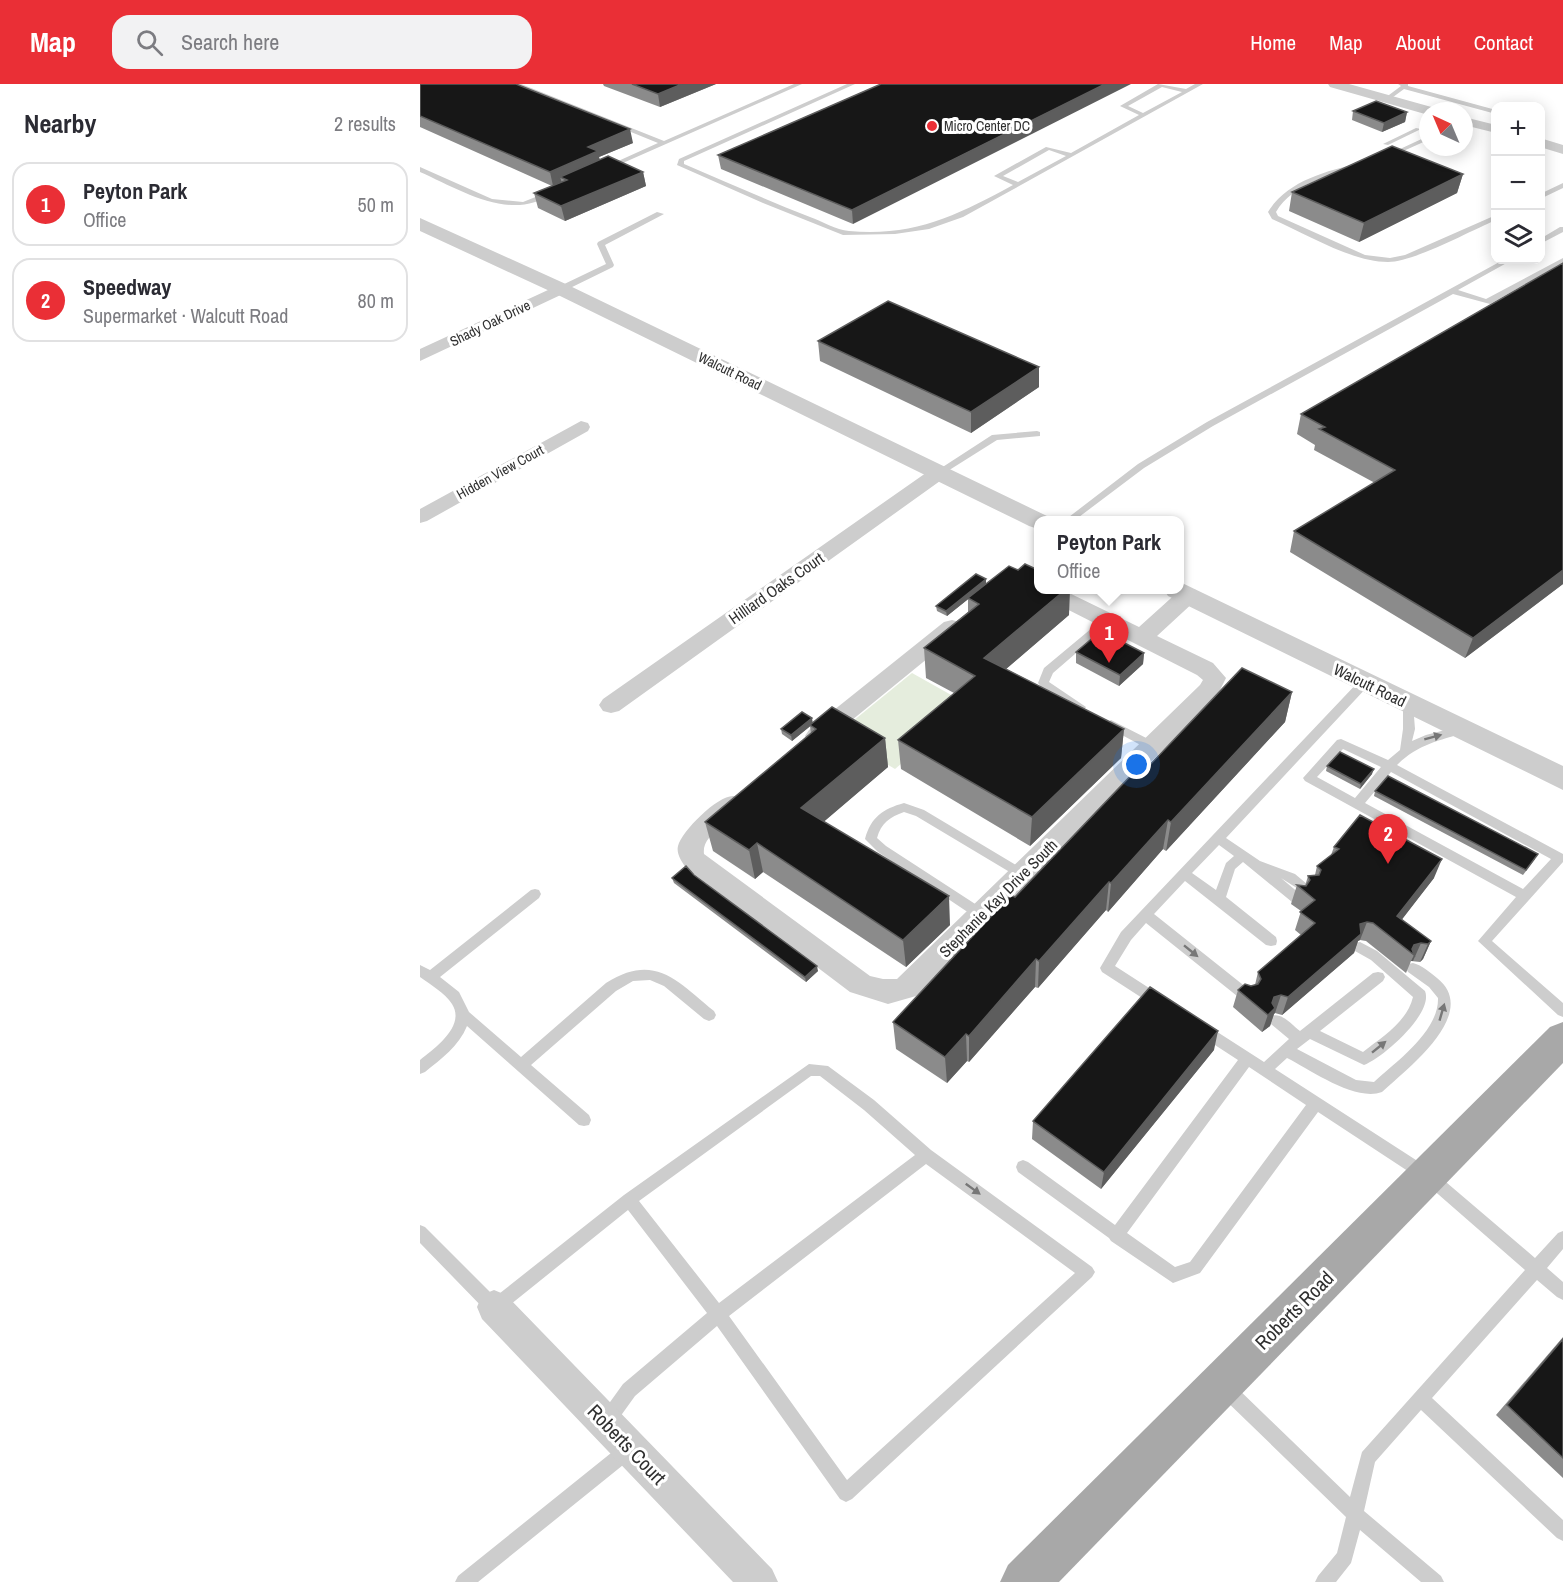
<!DOCTYPE html>
<meta charset="utf-8">
<style>
body{margin:0;font-family:"Archivo Narrow",sans-serif;background:#f2f2f3;color:#2b2b33}
.controls{position:absolute;right:18px;top:18px;display:grid;overflow:hidden;border-radius:12px;box-shadow:0 3px 15px #0003}
.controls button{width:54px;height:54px;display:grid;place-items:center;padding:0;border:0;border-bottom:2px solid #e1e1e2;background:#fff;color:#2b2b33;font:30px sans-serif}
.compass{position:absolute;left:999px;top:18px;width:54px;height:54px;border-radius:50%;background:#fff;box-shadow:0 3px 15px #0003;rotate:316deg}
.you{position:absolute;left:717px;top:681px;width:21px;height:21px;margin:-15px;border:4px solid #fff;border-radius:50%;background:#1a73e8;box-shadow:0 0 0 9px #1a73e833}
.badge{display:grid;place-items:center;width:39px;height:39px;border-radius:50%;background:#ea2f36;color:#fff;font-size:20px;font-weight:700}
.pin{position:absolute;translate:-50% -50px;filter:drop-shadow(0 2px 3px #0008)}
.pin::after{content:'';position:absolute;top:32px;width:21px;height:18px;background:inherit;clip-path:polygon(0 0,100% 0,50% 100%)}
.popup{position:absolute;left:614px;top:432px;width:150px;height:78px;box-sizing:border-box;display:grid;place-content:center;border-radius:12px;background:#fff;filter:drop-shadow(0 2px 4px #0005);font-size:20px;white-space:nowrap;color:#7c7c81}
.popup b{font-size:22px;color:#2b2b33}
.popup::after{content:'';position:absolute;left:50%;top:100%;margin-left:-12px;border:12px solid transparent;border-top-color:#fff}
.list{margin:0;padding:0;list-style:none}
h2{display:flex;justify-content:space-between;align-items:center;height:78px;margin:0;padding:0 24px;font-size:26px}
h2 small{font-size:20px;font-weight:400;color:#7c7c81}
.list li{display:grid;grid-template-columns:39px 1fr auto;gap:18px;align-items:center;box-sizing:border-box;height:84px;margin:0 12px 12px;padding:0 12px;border:2px solid #e1e1e2;border-radius:18px}
.list b{display:block;font-size:22px;white-space:nowrap}
.list p{margin:0;font-size:20px;white-space:nowrap;color:#7c7c81}
.list em{font-size:20px;font-style:normal;color:#7c7c81}
.icon{flex:none;width:33px;height:33px;fill:none;stroke:currentColor;stroke-width:2;stroke-linecap:round;stroke-linejoin:round}
.map{position:relative;flex:none;width:1143px;height:1498px;overflow:hidden}
header{display:flex;align-items:center;gap:36px;box-sizing:border-box;height:84px;padding:0 30px;background:#ea2f36;color:#fff}
header strong{font-size:28px}
nav{display:flex;gap:33px;margin-inline-start:auto;font-size:21px}
.search{width:420px;height:54px;background:#f2f2f3;display:flex;align-items:center;gap:15px;box-sizing:border-box;padding:0 21px;border-radius:18px;color:#7c7c81;font-size:22px}
main{display:flex}
aside{flex:1;background:#fff}
.map>svg:first-child{display:block}
</style>
<header>
<strong>Map</strong>
<div class="search"><svg class="icon" aria-label="search" viewBox="0 0 24 24"><circle cx="10" cy="10" r="6"/><path d="M15 15l6 6"/></svg>Search here</div>
<nav><a>Home</a><a>Map</a><a>About</a><a>Contact</a></nav>
</header>
<main>
<aside>
<h2>Nearby<small>2 results</small></h2>
<ul class="list">
<li><span class="badge">1</span><div><b>Peyton Park</b><p>Office</p></div><em>50 m</em></li>
<li><span class="badge">2</span><div><b>Speedway</b><p>Supermarket · Walcutt Road</p></div><em>80 m</em></li>
</ul>
</aside>
<div class="map">
<svg width="1143" height="1498" viewBox="0 0 1143 1498">
<rect width="100%" height="100%" fill="#fff"/>
<path fill="#e5eddd" d="M492,589L549,621L475,685L417,650Z"/>
<g fill="none" stroke-linecap="round" stroke-linejoin="round">
<path fill="#cdcdcd" fill-rule="evenodd" d="M93,0H101L244,57L374,0H382L187,86L184,84L185,83L238,59Z
M427,0H435L264,77V80C306,98 347,116 390,133C402,137 416,146 429,147C494,153 538,131 593,101L574,92L626,63L651,69L719,31L700,22L738,0L766,5L775,0H783L592,106L543,133L509,145L475,150L423,151L343,119L257,81L259,75ZM742,3L762,8L723,29L708,22ZM629,66L646,72L598,98L583,92Z
M978,0H988V2L1076,26V30L984,5L969,16H965V14L981,2Z
M996,44L1001,45L968,61L963,60Z
M1008,52V56L970,73L965,72Z
M940,79L942,80V82C912,90 873,99 856,128L858,132L945,171L970,174L985,171L1076,131V136C1050,147 994,178 968,178C932,178 886,150 852,135L848,128C867,97 906,87 940,79Z
M0,83L72,115L103,118L128,108L133,109C91,139 41,106 0,88Z
M1143,99V104L1120,115V110Z
M237,128L244,130L185,161L194,181L193,183L144,207H138V203L186,180L177,160L178,158Z
M1140,143H1143V148L1120,160V155Z
M1143,174V179L1070,220L1033,210L793,342L724,384L655,436H645L718,380L787,338L1083,176H1092L1038,206L1066,215Z
M617,347L620,348V352L577,356L523,390H517L515,388L572,351Z
M688,533L693,536L692,538L633,589L629,598L666,623L664,626C651,628 625,609 618,599L624,584L684,534Z
M945,594L950,598L949,601L806,754L840,777L875,790L893,805L891,808H883L861,794L880,810L882,814L880,818H872L823,778L815,785L806,813L856,853L857,857L856,861L851,862L846,861L765,797L734,830L832,908L834,912L832,916L827,918L822,916L726,839L711,856L695,882L743,913L745,917L743,921L738,923L733,921L682,888L680,884L701,848L941,595ZM799,761L814,772L806,779L796,806L772,789Z
M988,616L993,620L995,645L992,657L1006,651L1041,642L1047,646L1045,649C1019,656 997,661 977,681L1143,770V778L1072,857L1143,919V933L1138,931L1058,857L1096,813L885,697L883,694L917,656L921,655L968,676L980,666L983,645V620ZM923,665L961,683L935,714L897,693ZM971,688L1131,775L1103,805L945,719Z
M691,636L736,659L738,662L736,665H728L687,643L685,640Z
M484,719L504,726L606,787L608,790L606,793H598L496,732L484,728C470,733 461,739 457,754L466,762L566,827L568,831L566,835H558L458,768L445,755C451,733 463,725 484,719Z
M115,805L119,806L121,810L119,814L20,893L39,908L49,928L101,973L186,899C235,868 257,897 294,927L296,931L294,935L289,937L284,935L244,902L230,896L213,897L196,907L111,981L169,1031L171,1036L169,1041L164,1042L159,1041L47,942C39,962 21,975 5,988L0,990V976C15,964 46,942 32,920C25,909 11,901 0,893V881L10,886L111,806Z
M940,858L957,867L1005,907C1014,929 963,974 944,981L890,955L877,965L936,996L954,998C977,977 1019,947 1018,914L1009,903L988,888L986,884L988,880L993,879C1001,881 1010,888 1017,894C1061,929 987,985 962,1008C935,1018 891,986 867,974L855,985L1013,1087L1115,1174L1138,1149L1143,1147V1165L1127,1184L1143,1198V1216L1137,1213L1117,1196L1012,1314L1143,1436V1457L1137,1454L1001,1326L955,1378L944,1427L1021,1492L1024,1498H1001L940,1446L931,1479L916,1498H895L898,1492L917,1469L926,1433L800,1311L798,1305L800,1299L806,1297L812,1299L930,1413L942,1368L1105,1186L1003,1097L898,1028L780,1189L753,1199L691,1157L689,1154L598,1088L596,1083L598,1078L603,1076L608,1078L695,1141L818,976L778,950L776,946L778,942L783,940L788,942L844,978L869,955L851,940L849,936L851,932C862,928 872,941 880,947L953,889L958,888L963,889L965,893L963,897L900,947L943,968C962,953 987,938 993,913L951,876L935,867L934,863L935,859ZM829,983L886,1021L770,1178L755,1183L707,1149Z
M389,980L408,982L454,1016L511,1066L672,1183L675,1188L672,1193L432,1415L426,1418L420,1415L297,1242L215,1312L192,1344L186,1346L180,1344L178,1338L180,1332L203,1300L287,1229L208,1126L80,1229L74,1231L68,1229L0,1159V1141L5,1143L75,1213L204,1111ZM391,992H400L444,1026L495,1071L299,1219L219,1117ZM506,1080L655,1189L427,1396L309,1232Z
M207,1359L213,1361L215,1367L213,1373L58,1498H35L38,1492L201,1361Z"/>
<path fill="#cdcdcd" fill-rule="evenodd" d="M908,0H929L1015,24L1017,27H1008V31L1005,30L910,3Z
M1044,33L1076,41V49L1044,41Z
M1120,54L1143,61V70L1120,63Z
M141,200L149,205L147,208L0,277V265Z
M161,337L168,339L170,343L168,347L7,437L0,439V425Z
M520,382L527,384L530,388L527,392L199,627L191,629L183,627L179,621L183,615L513,384Z
M618,503V506H643L719,543L760,506L768,504L776,506L779,511L776,516L737,552L793,579L806,594L797,612L496,912L468,920L430,908L266,784C262,778 256,770 258,762C262,747 297,712 313,712C313,712 321,714 322,714L326,721C316,738 281,748 284,770L450,892L463,895H477L780,601L783,596L777,591L619,511L616,506Z
M532,536L540,538L543,543L540,548L405,658L397,661L389,658L385,652L389,646L524,538Z
M74,1206L86,1211L352,1485L358,1498H313L62,1235L57,1223L62,1211Z"/>
<path fill="#cdcdcd" fill-rule="evenodd" d="M0,134L148,201L627,432L630,436H618V445L609,442L134,209L0,147Z
M760,498L1143,682V706L748,512L744,506H760Z"/>
<path fill="#a8a8a8" fill-rule="evenodd" d="M1143,938V979L639,1498H580L588,1481L1130,943Z"/>
</g>
<path fill="#8b8b8b" d="M0,0L213,59L179,73L180,76L223,88L226,102L145,137L118,124L114,109L132,102L0,43Z
M183,0H296L240,23L184,2Z
M461,0L433,140L301,85L298,71Z
M933,27L987,28L985,38L962,48L932,36Z
M1043,90L1037,109L939,158L869,127L872,108Z
M1143,179V500L1045,574L870,468L874,447L955,399L894,366L895,361L877,350L881,330Z
M398,257L619,303L551,349L400,277Z
M566,495V500L649,531L586,585L704,645L701,674L610,762L481,685L478,656L534,609L506,594L504,564L548,528V515L527,532L517,527L516,522Z
M656,568L724,569L723,580L699,602L656,579Z
M872,608L865,638L746,767L743,765L688,828L686,826L618,904L615,903L549,978L547,977L527,999L476,965L473,938L595,813L726,685Z
M393,639L465,654L468,683L404,737L530,841L486,883L343,788L335,795L293,767L285,738L391,650L390,642L372,657L362,650L361,645Z
M907,682L952,690L940,705L906,687Z
M955,707L1115,775L1103,791L954,712Z
M914,763L1014,794L981,836L1011,857L1003,875L1000,878L991,877L986,889L946,857L940,856L938,857L934,869L862,931L855,929L854,930L850,942L842,948L813,923L818,906L835,901L838,888L881,851L875,846L881,827L871,820L877,801L885,802L888,792L895,791L897,782L911,771Z
M274,791L398,887L386,898L254,799L252,794Z
M794,966L681,1105L612,1055L613,1037Z
M1143,1253V1394L1076,1331Z"/>
<path fill="#5d5d5d" d="M262,0H296L240,23L238,10Z
M685,0H711L433,140L432,126Z
M987,28L985,38L962,48L964,39Z
M210,45L213,59L179,73L181,81L140,93L142,99L133,102L130,88L168,63Z
M223,88L226,102L145,137L141,122Z
M1043,90L1037,109L939,158L944,139Z
M619,283V303L551,349V328Z
M1143,486V500L1045,574L1053,554Z
M566,495V501L527,532L526,527Z
M645,506H650L649,531L564,604V574Z
M724,569L723,580L699,602L700,591Z
M872,608L865,638L746,767L751,738Z
M392,634L393,640L372,657L371,651Z
M704,645L701,674L610,762L612,733Z
M465,654L468,683L386,753L381,724Z
M954,685L952,690L940,705L941,700Z
M748,736L743,765L688,828L691,799Z
M337,759L343,788L335,795L329,766Z
M1022,775L1014,794L970,851L977,832Z
M689,798L686,826L618,904L619,877Z
M529,812L530,841L486,883L483,856Z
M947,838L940,856L938,857L934,869L862,931L868,913L940,840Z
M1011,857L1003,875L1000,878L1008,860Z
M1001,859L993,877H991L994,871L990,868L994,861Z
M616,875L615,903L549,978V952Z
M397,882L398,887L386,898L385,893Z
M861,911L855,929L854,930L850,942L842,948L854,913Z
M798,947L794,966L681,1105L684,1088Z
M546,950L547,977L527,999L525,973Z"/>
<path fill="#171717" stroke="#5d5d5d" stroke-width="1.5" d="M0,0H96L210,45L168,63L178,67L130,88L0,32Z
M212,0H262L238,10Z
M461,0H685L432,126L298,71Z
M956,17L987,28L964,39L933,27Z
M972,62L1043,90L944,139L872,108Z
M188,72L223,88L141,122L114,109L147,96L140,93Z
M1143,179V486L1053,554L874,447L975,386L899,345L905,343L881,330Z
M468,217L619,283L551,328L398,257Z
M605,480L618,486V506H645L564,574L704,645L612,733L478,656L555,592L504,564L559,520L548,514L589,482L598,486Z
M556,490L566,495L526,527L516,522Z
M681,547L724,569L700,591L656,568Z
M822,584L872,608L751,738L748,736L691,799L689,798L619,877L616,875L549,952L546,950L525,973L473,938L591,811L595,813L720,682L726,685Z
M412,623L465,654L381,724L529,812L483,856L337,759L329,766L285,738L396,645L390,641Z
M382,628L392,634L371,651L361,645Z
M920,668L954,685L941,700L907,682Z
M968,692L1118,770L1106,786L955,707Z
M940,731L1022,775L977,832L1011,857L1008,860L1001,859L994,861L992,865L994,871L953,839L947,838L940,840L941,850L868,913L861,911L854,913L852,919L855,924L848,931L818,906L825,900L831,902L838,900L841,895L838,888L895,839L880,828L895,816L877,801L886,802L890,796L888,792L899,791L901,786L897,782L919,765L914,763Z
M266,782L274,791L397,882L385,893L252,794Z
M730,903L798,947L684,1088L613,1037Z
M1143,1255V1374L1087,1321Z"/>
<defs><path id="oneway-solid" d="M-6-.8H1V-3.2L6.5 0L1 3.2V.8H-6Z" transform="scale(1.5)"/></defs>
<g fill="#777">
<use href="#oneway-solid" transform="translate(1013 653) rotate(-15)"/>
<use href="#oneway-solid" transform="translate(771 867) rotate(39)"/>
<use href="#oneway-solid" transform="translate(1022 928) rotate(-74)"/>
<use href="#oneway-solid" transform="translate(959 963) rotate(-39)"/>
<use href="#oneway-solid" transform="translate(553 1105) rotate(36)"/>
</g>
<circle fill="#ea2f36" stroke="#fff" stroke-width="2" cx="512" cy="42" r="6"/>
<g text-anchor="middle" dominant-baseline="central" stroke-width="6" stroke-linejoin="round" paint-order="stroke">
<g font-size="14" fill="#303030" stroke="#fff" text-anchor="start">
<text x="524" y="42">Micro Center DC</text>
</g>
<g font-size="14" fill="#303030" stroke="#fff">
<text transform="translate(70 239) rotate(-26)">Shady Oak Drive</text>
<text transform="translate(310 287) rotate(26)">Walcutt Road</text>
<text transform="translate(80 388) rotate(-29)">Hidden View Court</text>
</g>
<g font-size="16" fill="#303030" stroke="#fff">
<text transform="translate(356 504) rotate(-35)">Hilliard Oaks Court</text>
<text transform="translate(950 601) rotate(26)">Walcutt Road</text>
<text transform="translate(578 814) rotate(-45)">Stephanie Kay Drive South</text>
</g>
<g font-size="20" fill="#303030" stroke="#fff">
<text transform="translate(874 1226) rotate(-45)">Roberts Road</text>
<text transform="translate(207 1360) rotate(46)">Roberts Court</text>
</g>
</g>
</svg>
<div class="controls">
<button>+</button>
<button>−</button>
<button><svg class="icon" aria-label="layers" viewBox="0 0 24 24"><path d="M12 4l9 5-9 5-9-5zM3 14l9 5 9-5"/></svg></button>
</div>
<svg class="compass" viewBox="-18 -18 36 36"><path d="M0-13l5 13h-10z" fill="#e53935"/><path d="M0 13l5-13h-10z" fill="#7c7c81"/></svg>
<div class="you"></div>
<div class="pin badge" style="left:689px;top:579px">1</div>
<div class="popup"><b>Peyton Park</b>Office</div>
<div class="pin badge" style="left:968px;top:780px">2</div>
</div>
</main>
